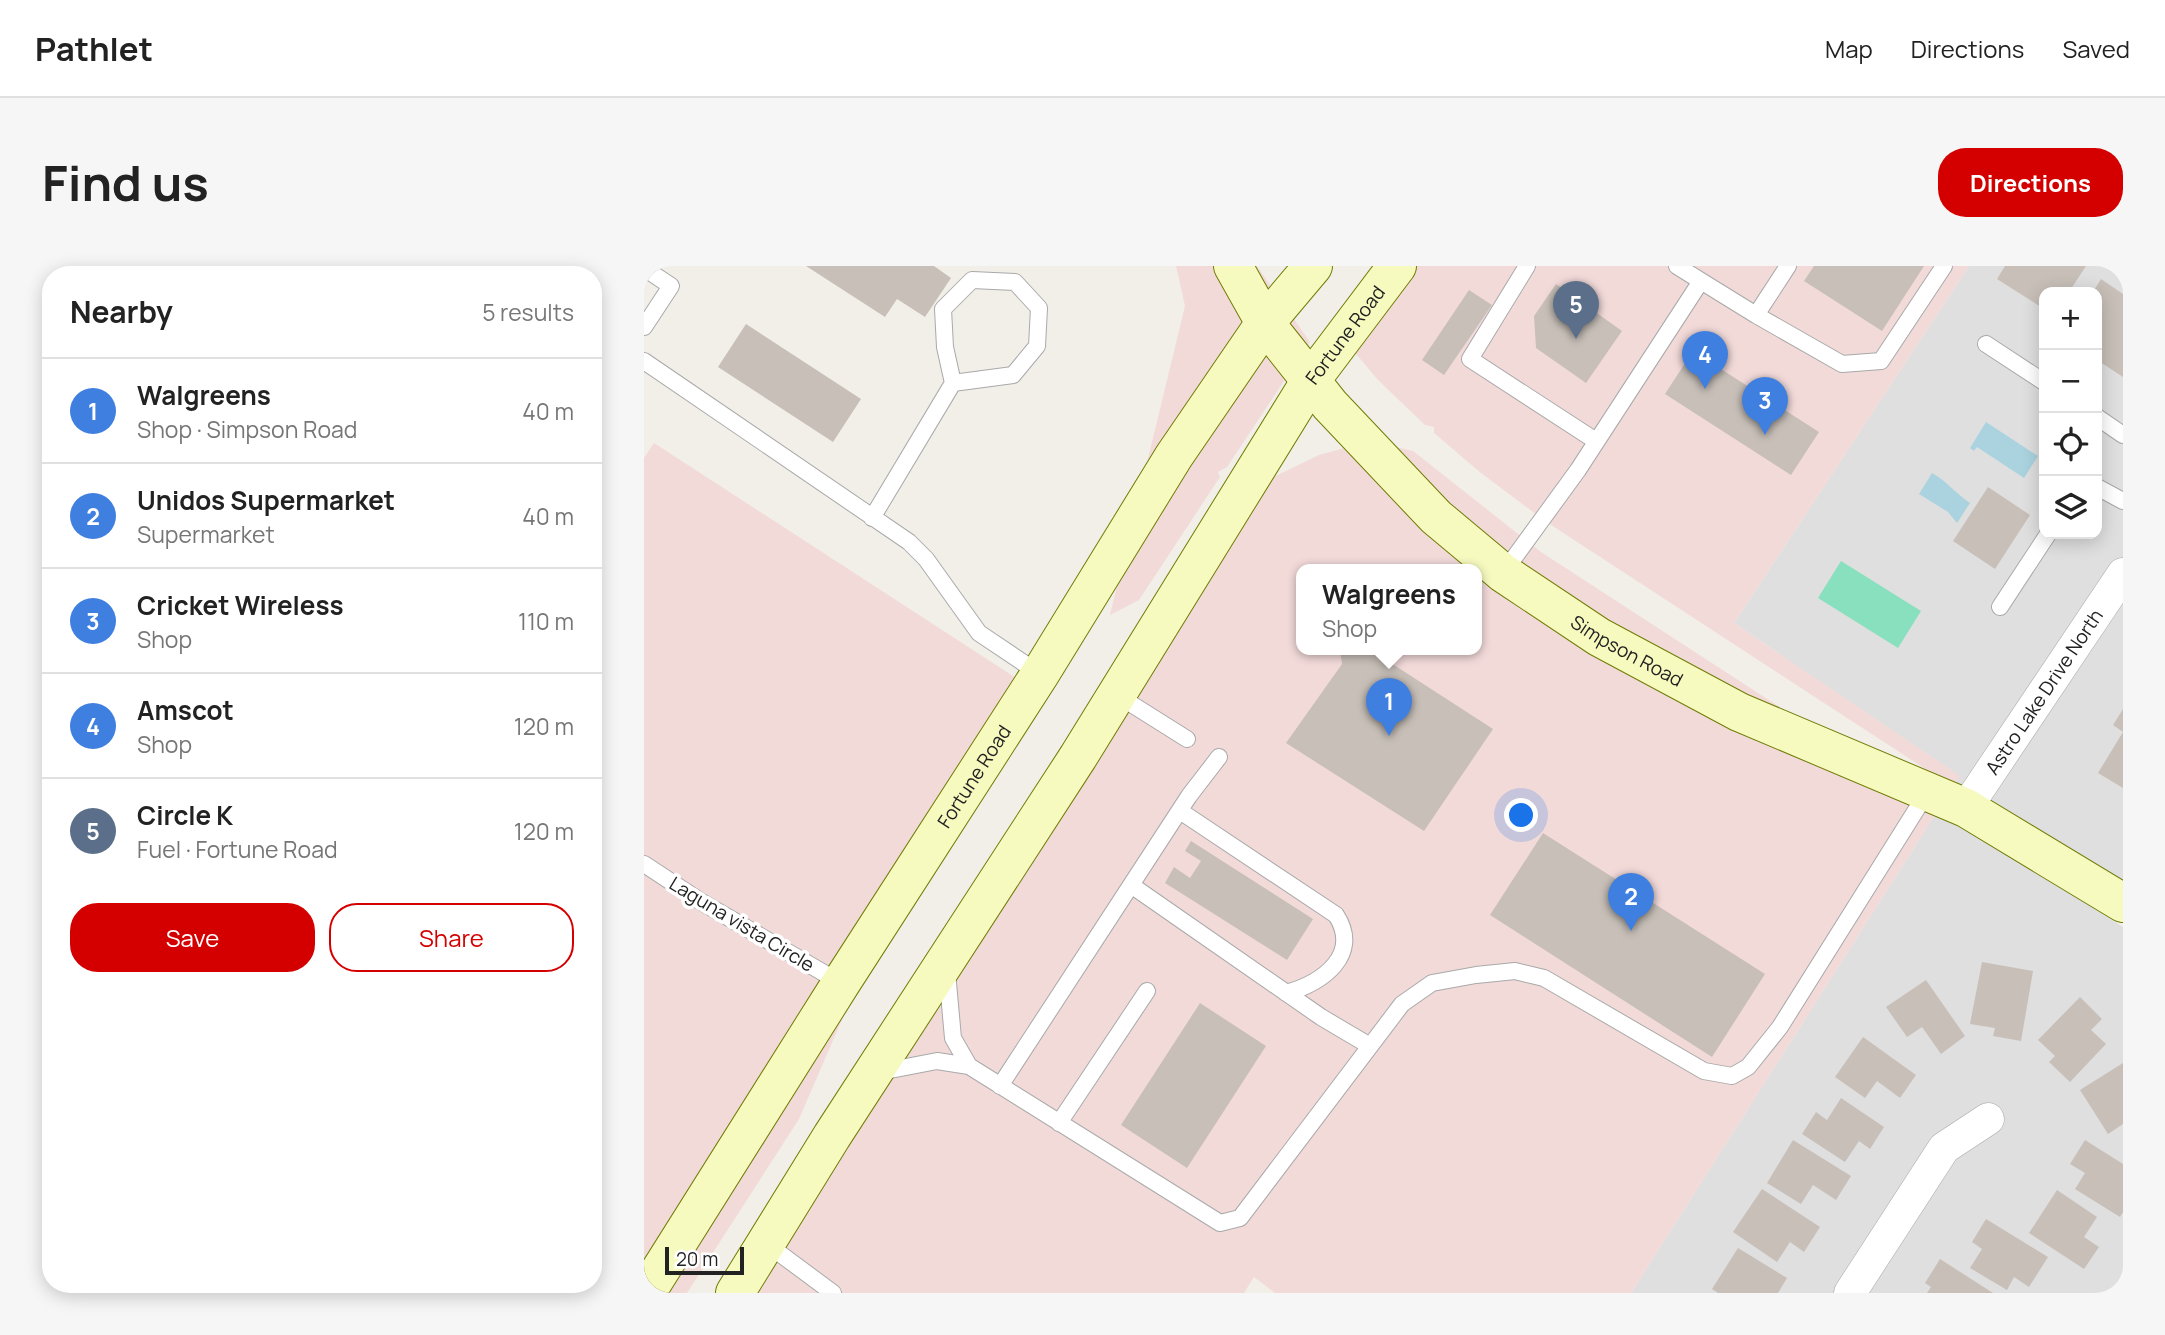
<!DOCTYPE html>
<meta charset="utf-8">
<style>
body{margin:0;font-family:Manrope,sans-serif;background:#f6f6f6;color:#222}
.controls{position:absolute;right:21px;top:21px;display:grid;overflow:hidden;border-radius:14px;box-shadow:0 4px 18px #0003}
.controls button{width:63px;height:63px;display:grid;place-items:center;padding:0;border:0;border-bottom:2px solid #e0e0e0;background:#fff;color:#222;font:35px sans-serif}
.scale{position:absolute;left:21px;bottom:18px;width:79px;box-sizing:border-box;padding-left:7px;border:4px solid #222;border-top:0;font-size:19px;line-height:24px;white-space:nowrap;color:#222;-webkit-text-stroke:5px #fff;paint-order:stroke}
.you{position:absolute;left:878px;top:550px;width:24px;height:24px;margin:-18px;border:5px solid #fff;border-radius:50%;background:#1a73e8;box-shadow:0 0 0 10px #1a73e833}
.badge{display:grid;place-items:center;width:46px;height:46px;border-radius:50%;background:#d40000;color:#fff;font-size:23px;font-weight:700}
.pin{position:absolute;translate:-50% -58px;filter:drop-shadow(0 2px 4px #0008)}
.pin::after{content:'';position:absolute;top:37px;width:24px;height:21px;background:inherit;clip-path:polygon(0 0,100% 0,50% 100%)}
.popup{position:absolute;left:652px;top:298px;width:186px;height:91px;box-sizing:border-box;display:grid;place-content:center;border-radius:14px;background:#fff;filter:drop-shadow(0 2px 5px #0005);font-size:23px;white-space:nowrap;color:#767676}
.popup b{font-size:26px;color:#222}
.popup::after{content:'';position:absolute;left:50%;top:100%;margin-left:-14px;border:14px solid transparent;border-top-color:#fff}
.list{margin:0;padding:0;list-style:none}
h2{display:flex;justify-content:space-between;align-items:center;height:91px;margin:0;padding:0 28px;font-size:30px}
h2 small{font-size:23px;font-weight:400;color:#767676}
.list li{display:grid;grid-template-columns:46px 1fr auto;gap:21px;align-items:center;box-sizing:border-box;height:105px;padding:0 28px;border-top:2px solid #e0e0e0}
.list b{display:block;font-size:26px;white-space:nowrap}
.list p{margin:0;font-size:23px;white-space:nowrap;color:#767676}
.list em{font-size:23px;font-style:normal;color:#767676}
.actions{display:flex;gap:14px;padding:21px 28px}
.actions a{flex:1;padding:16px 0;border:2px solid #d40000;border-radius:28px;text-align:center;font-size:24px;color:#d40000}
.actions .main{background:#d40000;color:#fff}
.icon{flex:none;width:38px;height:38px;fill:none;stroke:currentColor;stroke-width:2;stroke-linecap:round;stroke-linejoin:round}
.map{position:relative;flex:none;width:1479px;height:1027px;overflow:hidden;border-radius:28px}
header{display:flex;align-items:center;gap:42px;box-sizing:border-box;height:98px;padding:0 35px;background:#fff;border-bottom:2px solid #e0e0e0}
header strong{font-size:33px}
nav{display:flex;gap:38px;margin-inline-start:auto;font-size:24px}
.intro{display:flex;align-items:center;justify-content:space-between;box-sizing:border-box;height:168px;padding:0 42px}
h1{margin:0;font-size:49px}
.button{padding:18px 32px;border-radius:28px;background:#d40000;color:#fff;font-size:24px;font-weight:700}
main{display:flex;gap:42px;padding:0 42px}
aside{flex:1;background:#fff;border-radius:28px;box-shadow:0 4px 18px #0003}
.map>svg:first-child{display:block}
</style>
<header>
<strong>Pathlet</strong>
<nav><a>Map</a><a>Directions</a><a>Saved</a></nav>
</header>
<div class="intro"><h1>Find us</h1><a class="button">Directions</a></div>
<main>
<aside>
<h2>Nearby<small>5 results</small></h2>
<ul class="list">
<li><span class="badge" style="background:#3f7fe0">1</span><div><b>Walgreens</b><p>Shop · Simpson Road</p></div><em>40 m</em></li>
<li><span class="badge" style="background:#3f7fe0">2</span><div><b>Unidos Supermarket</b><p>Supermarket</p></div><em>40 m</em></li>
<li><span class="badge" style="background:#3f7fe0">3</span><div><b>Cricket Wireless</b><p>Shop</p></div><em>110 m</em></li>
<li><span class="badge" style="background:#3f7fe0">4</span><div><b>Amscot</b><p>Shop</p></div><em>120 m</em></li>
<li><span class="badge" style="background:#5c6f8a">5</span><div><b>Circle K</b><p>Fuel · Fortune Road</p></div><em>120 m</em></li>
</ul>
<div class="actions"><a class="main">Save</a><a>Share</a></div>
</aside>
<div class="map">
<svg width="1479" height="1027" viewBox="0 0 1479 1027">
<rect width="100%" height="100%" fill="#f2efe9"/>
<path fill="#e0dfdf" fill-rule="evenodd" d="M1325,0H1479V629L1309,521L1315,510L1090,357ZM1400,26H1453V268H1400Z
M1294,544L1479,661V1027H987Z"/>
<path fill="#f2dad9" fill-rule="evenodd" d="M532,0H613L666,76L583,201L574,206L576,211L495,334L466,349L541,40Z
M755,0H1325L1090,357L1316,510L1309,521L901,255L837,207L790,167V161L781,159L734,114L703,77Z
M10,177L389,423L238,661L155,853L43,1027H0V192Z
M735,177L769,185L897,286L1294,544L987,1027H631L610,1011L600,1027H79L605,223L675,189L708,180ZM658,304H832V384H658Z"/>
<path fill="#88e0be" d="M1197,295L1277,345L1254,382L1174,332Z"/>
<path fill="#aad3df" d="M1342,156L1394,190L1380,212L1333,181L1330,185L1326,182Z
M1288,207C1304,216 1311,227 1326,237L1313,257L1304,246L1275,228Z"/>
<path fill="#c7bfb8" d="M162,0H290L307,12L281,51L253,33L241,51Z
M1170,0H1280L1238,65L1160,15Z
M1361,0H1442L1425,26H1400V43L1353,13Z
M1457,13L1479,28V111L1453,94V26H1449Z
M912,18L978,65L942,117L892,82L890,50Z
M825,24L848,39L800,109L778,94Z
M102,58L217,133L189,176L74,101Z
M1049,85L1175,166L1147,209L1021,128Z
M1344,221L1386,249L1351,303L1309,275Z
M696,384H732L733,388L849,463L780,565L642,477L698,398Z
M1479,443V466L1469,459Z
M1479,466V522L1454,507Z
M899,567L1121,708L1068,791L846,649Z
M547,575L669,653L643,694L521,617L530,601L546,612L557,595L541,585Z
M1338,696L1389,705L1377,775L1349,770L1351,762L1326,758Z
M1282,714L1321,770L1297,788L1278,761L1263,771L1242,741Z
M1436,731L1458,753L1447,764L1462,778L1426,816L1405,796L1411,790L1394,774Z
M556,737L622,780L543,902L477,859Z
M1219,771L1272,809L1256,832L1233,815L1221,832L1191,811Z
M1479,797V858L1464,868L1436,824Z
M1197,832L1240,861L1226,883L1215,875L1201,896L1158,868L1172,846L1183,854Z
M1149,874L1207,910L1192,934L1169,919L1157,938L1123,917Z
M1441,874L1479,898V946L1476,951L1431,923L1441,907L1426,898Z
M1118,923L1176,961L1160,986L1146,976L1133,996L1089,966Z
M1413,924L1453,951L1440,971L1455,981L1440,1003L1385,967Z
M1342,953L1404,991L1385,1021L1370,1011L1363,1024L1326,1002L1338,983L1328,976Z
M1094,982L1143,1012L1134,1027H1074L1068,1023Z
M1296,993L1349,1027H1283L1287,1021L1281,1017Z"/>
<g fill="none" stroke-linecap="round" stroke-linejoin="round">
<defs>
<path id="lane" d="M883,0L826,93L952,175
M1033,0L1057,15
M0,2L27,20L0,61
M1112,49L1198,98L1237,95L1300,0
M1342,78L1400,116
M0,95L265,276L282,293L335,367L396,408
M1453,151L1479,169
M1453,221L1479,235
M228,252L309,117L301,81L299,43L328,14L371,16L395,42L393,80L369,109L309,117
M859,307L934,204L1057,15L1112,49L1144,0
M1356,341L1404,268
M473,429L543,473
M536,545L692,649C718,689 678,717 642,727
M0,598L56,635L197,717
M487,619L677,751L726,780
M303,706L309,772L325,800
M236,806L293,795L325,800L576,957L596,952L758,738L788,717L832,709L871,705L900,712L1060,805L1088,810L1104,801L1136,761L1284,525
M356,820L545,530L575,491
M415,857L503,725
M123,978L189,1027"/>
<g id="street">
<path id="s1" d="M1322,542L1479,308"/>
<path d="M1206,1027L1300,882L1344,853"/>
</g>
<g id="secondary">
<path id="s2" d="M589,0L621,57L686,139L792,251L859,307L955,371L1095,446L1322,542L1479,637"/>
<path id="s3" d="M2,1027L197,717L396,408L530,190L621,57L669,0"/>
<path id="s4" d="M91,1027L188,870L434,491L667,114L753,0"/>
</g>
</defs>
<use href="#lane" stroke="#a9a9a9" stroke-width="18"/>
<use href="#street" stroke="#a9a9a9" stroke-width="33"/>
<use href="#secondary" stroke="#707d05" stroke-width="40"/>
<use href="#lane" stroke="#fff" stroke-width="16"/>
<use href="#street" stroke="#fff" stroke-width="32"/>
<use href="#secondary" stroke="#f7fabf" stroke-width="38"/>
</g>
<g text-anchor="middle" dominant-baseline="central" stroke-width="7" stroke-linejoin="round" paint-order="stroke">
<g font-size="19" fill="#222" stroke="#fff">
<text stroke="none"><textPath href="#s4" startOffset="1136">Fortune Road</textPath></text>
<text stroke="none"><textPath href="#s2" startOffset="558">Simpson Road</textPath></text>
<text stroke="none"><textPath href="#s1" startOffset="140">Astro Lake Drive North</textPath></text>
<text stroke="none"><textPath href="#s3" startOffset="612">Fortune Road</textPath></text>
<text transform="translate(98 658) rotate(31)">Laguna vista Circle</text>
</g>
</g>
</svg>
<div class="controls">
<button>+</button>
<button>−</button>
<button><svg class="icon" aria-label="locate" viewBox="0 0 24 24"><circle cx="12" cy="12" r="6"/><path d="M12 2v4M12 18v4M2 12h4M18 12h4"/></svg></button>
<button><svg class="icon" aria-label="layers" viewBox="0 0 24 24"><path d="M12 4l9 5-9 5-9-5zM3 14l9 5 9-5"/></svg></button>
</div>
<div class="scale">20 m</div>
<div class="you"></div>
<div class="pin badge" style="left:745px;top:470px;background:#3f7fe0">1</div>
<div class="popup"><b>Walgreens</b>Shop</div>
<div class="pin badge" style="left:987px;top:665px;background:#3f7fe0">2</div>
<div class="pin badge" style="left:1121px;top:169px;background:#3f7fe0">3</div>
<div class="pin badge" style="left:1061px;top:123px;background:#3f7fe0">4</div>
<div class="pin badge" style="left:932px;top:73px;background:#5c6f8a">5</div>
</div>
</main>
